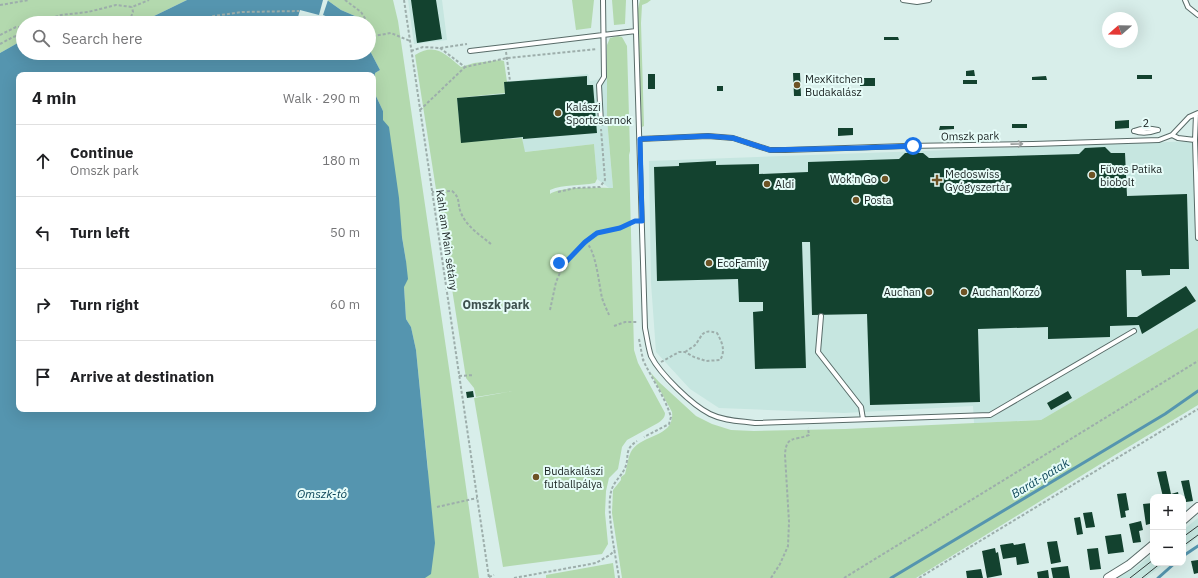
<!DOCTYPE html>
<meta charset="utf-8">
<style>
body{margin:0;font-family:"IBM Plex Sans",sans-serif;background:#f6f6f6;color:#202124}
.controls{position:absolute;right:12px;bottom:12px;display:grid;overflow:hidden;border-radius:8px;box-shadow:0 4px 16px #0002}
.controls button{width:36px;height:36px;display:grid;place-items:center;padding:0;border:0;border-bottom:1px solid #e0e0e0;background:#fff;color:#202124;font:20px sans-serif}
.compass{position:absolute;left:1102px;top:12px;width:36px;height:36px;border-radius:50%;background:#fff;box-shadow:0 4px 16px #0002;rotate:250deg}
.stop{position:absolute;width:12px;height:12px;margin:-9px;border:3px solid #1a73e8;border-radius:50%;background:#fff}
.stop.end{background:#1a73e8;border-color:#fff;box-shadow:0 1px 4px #0008}
.list{margin:0;padding:0;list-style:none}
h2{display:flex;justify-content:space-between;align-items:center;height:52px;margin:0;padding:0 16px;font-size:17px}
h2 small{font-size:13px;font-weight:400;color:#757577}
.list li{display:grid;grid-template-columns:26px 1fr auto;gap:12px;align-items:center;box-sizing:border-box;height:72px;padding:0 16px;border-top:1px solid #e0e0e0}
.list b{display:block;font-size:15px;white-space:nowrap}
.list p{margin:0;font-size:13px;white-space:nowrap;color:#757577}
.list em{font-size:13px;font-style:normal;color:#757577}
.icon{flex:none;width:22px;height:22px;fill:none;stroke:currentColor;stroke-width:2;stroke-linecap:round;stroke-linejoin:round}
.map{position:relative;flex:none;width:1198px;height:578px;overflow:hidden}
.search{position:absolute;background:#fff;box-shadow:0 4px 16px #0002;left:16px;top:16px;width:360px;height:44px;display:flex;align-items:center;gap:10px;box-sizing:border-box;padding:0 14px;border-radius:22px;color:#757577;font-size:15px}
.panel{position:absolute;background:#fff;box-shadow:0 4px 16px #0002;left:16px;top:72px;width:360px;height:340px;border-radius:8px}
.map>svg:first-child{display:block}
</style>
<div class="map">
<svg width="1198" height="578" viewBox="0 0 1198 578">
<rect width="100%" height="100%" fill="#d8eeea"/>
<path fill="#c6e6e0" d="M408,0H442L447,40L414,44Z
M588,74L590,81L607,78V119L613,188H609L597,179L594,144L524,152L522,138L461,143L457,98L505,93L504,82Z
M1196,124H1198V328L1041,420L974,423L973,406L844,413L719,408L690,389L656,352L651,283L649,161L1196,141Z
M1198,518V537L1183,549V530Z
M1153,554V563H1165L1146,578H1111L1132,570Z"/>
<path fill="#b3d9ae" d="M0,0H187L152,17H131L108,23H23V40L0,53Z
M327,0H393L398,21L450,375L479,578H381L412,485L428,470L416,350L411,327L406,319L404,287L406,261L383,120V111L375,94V73L380,70L369,49V23H359L355,16L341,10Z
M572,0H594L591,28L576,30Z
M612,0H626L625,24L614,25Z
M640,0H651L647,3L642,5L641,23L644,126L642,127L637,13Z
M618,36L622,37L627,46L630,151L629,155L634,350L638,363L665,413C665,418 662,420 658,423L627,440L622,447L618,469L609,478L606,491L605,513L608,544L602,554L503,567L474,398L513,391L476,397L474,388L466,378L450,276H448L440,215L415,55C436,42 445,54 461,67L474,63L500,60L504,61L507,82H504L505,93L457,98L461,142L522,138L525,152L594,144L597,179L595,183C580,186 564,184 550,190V194C561,186 598,188 613,188L607,119V45L610,38Z
M1198,328V405L1110,458L916,578H622L612,513L613,490L621,480V477L625,474C627,467 628,456 632,450C643,434 675,437 672,412L650,372L659,382L696,416L712,424L731,430L754,431L845,429L1041,420Z
M613,563L615,578H546V575Z"/>
<path fill="#5595af" fill-rule="evenodd" d="M187,0H327L341,10L355,16L359,23H108L131,17H152Z
M23,40V53H369V49L380,70L375,73V94L383,111V120L389,127L399,198L402,237L406,261L408,279L404,287L406,319L411,327L416,350L435,543L431,574L425,578H0V53ZM19,75H373V409H19Z"/>
<path fill="#d8eeea" d="M323,0H328L323,15L328,17L326,23L321,22V19L313,17L312,21L298,17L300,10L319,15Z"/>
<g fill="none" stroke-linecap="round" stroke-linejoin="round">
<path stroke="#5595af" stroke-width="3" d="M1183,556L1198,546
M891,578L1165,414L1198,391
M1158,578L1175,563"/>
</g>
<path fill="#13422f" d="M411,0H436L442,39L417,43Z
M884,37H898L899,40H884Z
M974,70L975,76H966V71Z
M793,73H800L801,96H794Z
M648,74H655V89H648Z
M1137,75H1152V79H1137Z
M587,76V85H593L597,133L523,139V137L461,143L457,98L505,94L504,82Z
M1046,76L1047,80H1032V77Z
M860,78H875V86H860Z
M963,80H977V84H963Z
M717,86H723V91H717Z
M1129,120V128L1115,129V121Z
M1012,124H1027V128H1012Z
M940,126H954V129L939,130Z
M838,128H853V135L838,136Z
M1105,147L1111,153H1125L1127,196L1187,194L1189,269H1170V275L1142,276L1141,270H1126L1127,317H1137L1186,286L1196,301L1142,334L1139,325L1110,326V337L1048,339V327L978,329L980,402L870,405L867,314L812,315L810,242H802L806,368L755,369L753,312L763,311V302H739L738,279L657,281L654,167L679,166V163L716,161V165L759,164V174L808,172V162L899,159L905,153H923L929,158H933L1079,154L1085,148Z
M473,391L474,397L467,398L466,392Z
M1068,391L1072,398L1051,410L1047,403Z
M1166,471L1171,494L1178,492L1179,497H1163L1157,472Z
M1189,480L1193,501L1186,502L1181,481Z
M1126,493L1129,510L1125,511L1126,517L1121,518L1117,494Z
M1153,503V523L1146,525L1143,504Z
M1092,512L1095,527L1086,528L1083,513Z
M1080,517L1083,534L1077,535L1074,518Z
M1141,521L1143,530L1139,531L1141,542L1133,543L1129,524Z
M1121,534L1124,552L1108,554L1105,536Z
M1057,541L1061,562L1051,564L1047,542Z
M1013,543L1014,545L1025,543L1029,563L1017,565L1016,557L1003,559L1000,545Z
M995,548L996,553L998,552L1002,575L987,578L982,551Z
M1098,548L1101,569L1090,570L1087,549Z
M1198,560V573L1194,574L1191,561Z
M1068,566L1070,578H1053L1051,568Z
M981,569L983,578H967L966,571Z
M1048,570L1049,578H1038L1037,572Z"/>
<g fill="none" stroke-linecap="round" stroke-linejoin="round">
<defs>
<path id="lane" d="M635,0L645,328C647,337 648,347 651,356C660,374 692,405 710,414C724,421 740,421 755,423L990,415L1134,331
M903,0L917,2L929,0
M1185,0L1188,7L1198,15
M470,51L636,31
M1196,114L1195,140L1198,238
M601,123L599,85L604,77L603,0
M1134,131C1142,134 1150,133 1158,130
M1134,131C1141,128 1150,128 1158,130
M1172,135L1178,138L1195,140
M640,139L708,136L733,138L770,150H785L906,146L1033,144L1159,140L1172,135L1189,117L1198,113
M821,316L818,352L861,407L863,419"/>
<path id="street" d="M1183,520L1198,507
M1108,578L1129,565L1153,545"/>
</defs>
<use href="#lane" stroke="#586b68" stroke-width="6"/>
<use href="#street" stroke="#586b68" stroke-width="10"/>
<path stroke="#9daeab" stroke-width="2" stroke-dasharray="3 2" stroke-linecap="butt" d="M345,0L361,12L368,23
M404,0L489,578
M0,5L29,0
M131,17L133,12L132,7
M36,23L61,15L88,12L116,5L132,7L149,0
M188,23L214,16L242,12L299,11
M369,26L374,36L391,33L410,41
M0,35L16,27H23
M0,44L13,37L23,34
M440,48L465,67L507,58L597,49
M411,51L423,47L440,48L467,44
M506,52L510,81
M420,110L465,67
M432,192L452,191C461,198 457,204 461,213C467,227 480,235 491,244
M558,192L575,188L600,187L605,180L601,129
M585,242C596,248 599,285 602,298C604,304 607,310 609,315
M559,263L564,264
M550,310L556,282L564,264L574,253L597,233L620,228L636,221
M614,326L625,322H638
M639,339L643,360
M644,359L643,360C652,379 665,397 671,417L669,424L644,437
M661,362L679,352H685L694,357L706,361L720,360C726,351 722,342 717,333C700,328 703,337 694,346C691,348 688,350 685,352
M459,376L474,375
M437,507L477,498
M489,577L494,575
M514,578L596,563L610,555L615,550
M619,578C616,558 606,511 611,492C613,482 621,477 625,468C630,457 623,450 637,441
M771,578L780,564L788,546L789,522L785,455C786,435 794,441 809,435L808,428
M844,578L1198,361
M919,578L1198,409"/>
<use href="#lane" stroke="#fff" stroke-width="4"/>
<use href="#street" stroke="#fff" stroke-width="8"/>
<path stroke="#323c3a" stroke-width="1" d="M1183,537L1198,526
M1183,546L1198,535
M1130,578L1153,560
M1142,578L1161,563"/>
</g>
<defs><path id="oneway-shaft" d="M-6 0H5M1.5-3L5.5 0L1.5 3" fill="none" stroke-width="1.6" stroke-linecap="round" stroke-linejoin="round"/></defs>
<use stroke="#989c9c" href="#oneway-shaft" transform="translate(1017 144) rotate(-1)"/>
<g fill="none" stroke-linecap="round" stroke-linejoin="round">
<path stroke="#1a73e8" stroke-width="5" d="M559,263L564,264L585,242L597,233L620,228L635,221H642L640,139L708,136L733,138L770,150L858,148L913,146"/>
</g>
<g fill="#6e5325" stroke="#e6fcf8" stroke-width="1.5">
<circle cx="797" cy="85" r="4"/>
<circle cx="558" cy="113" r="4"/>
<circle cx="1092" cy="175" r="4"/>
<circle cx="885" cy="179" r="4"/>
<path d="M935 174h4v4h4v4h-4v4h-4v-4h-4v-4h4z"/>
<circle cx="767" cy="184" r="4"/>
<circle cx="856" cy="200" r="4"/>
<circle cx="709" cy="263" r="4"/>
<circle cx="929" cy="292" r="4"/>
<circle cx="964" cy="292" r="4"/>
<circle cx="536" cy="477" r="4"/>
</g>
<g text-anchor="middle" dominant-baseline="central" stroke-width="4" stroke-linejoin="round" paint-order="stroke">
<g font-size="11" fill="#1b2322" stroke="#e6fcf8" text-anchor="start">
<text x="805" y="79">MexKitchen<tspan x="805" dy="13">Budakalász</tspan></text>
<text x="566" y="107">Kalászi<tspan x="566" dy="13">Sportcsarnok</tspan></text>
<text x="1100" y="169">Füves Patika<tspan x="1100" dy="13">biobolt</tspan></text>
<text x="945" y="174">Medoswiss<tspan x="945" dy="13">Gyógyszertár</tspan></text>
<text x="877" y="179" text-anchor="end">Wok'n Go</text>
<text x="775" y="184">Aldi</text>
<text x="864" y="200">Posta</text>
<text x="717" y="263">EcoFamily</text>
<text x="921" y="292" text-anchor="end">Auchan</text>
<text x="972" y="292">Auchan Korzó</text>
<text x="544" y="471">Budakalászi<tspan x="544" dy="13">futballpálya</tspan></text>
</g>
<g font-size="11" fill="#1b2322" stroke="#e6fcf8">
<text transform="translate(1146 123) rotate(-2)">2</text>
<text transform="translate(970 136) rotate(-1)">Omszk park</text>
<text transform="translate(447 240) rotate(82)">Kahl am Main sétány</text>
</g>
<g font-size="12" font-weight="bold" fill="#3e514e" stroke="#e6fcf8">
<text x="496" y="304">Omszk park</text>
</g>
<g font-size="12" font-style="italic" fill="#0b4457" stroke="#e6fcf8">
<text transform="translate(1040 478) rotate(-31)">Barát-patak</text>
<text x="322" y="493">Omszk-tó</text>
</g>
</g>
</svg>
<div class="controls">
<button>+</button>
<button>−</button>
</div>
<svg class="compass" viewBox="-18 -18 36 36"><path d="M0-13l5 13h-10z" fill="#e53935"/><path d="M0 13l5-13h-10z" fill="#757577"/></svg>
<div class="stop" style="left:913px;top:146px"></div>
<div class="stop end" style="left:559px;top:263px"></div>
<div class="search"><svg class="icon" aria-label="search" viewBox="0 0 24 24"><circle cx="10" cy="10" r="6"/><path d="M15 15l6 6"/></svg>Search here</div>
<section class="panel">
<h2>4 min<small>Walk · 290 m</small></h2>
<ul class="list">
<li><svg class="icon" aria-label="ahead" viewBox="0 0 24 24"><path d="M12 20V5M6 11l6-6 6 6"/></svg><div><b>Continue</b><p>Omszk park</p></div><em>180 m</em></li>
<li><svg class="icon" aria-label="left" viewBox="0 0 24 24"><path d="M17 20v-9H6M10 6l-5 5 5 5"/></svg><div><b>Turn left</b></div><em>50 m</em></li>
<li><svg class="icon" aria-label="right" viewBox="0 0 24 24"><path d="M7 20v-9h11M14 6l5 5-5 5"/></svg><div><b>Turn right</b></div><em>60 m</em></li>
<li><svg class="icon" aria-label="arrive" viewBox="0 0 24 24"><path d="M6 21V4h12l-3 4 3 4H6"/></svg><div><b>Arrive at destination</b></div></li>
</ul>
</section>
</div>
